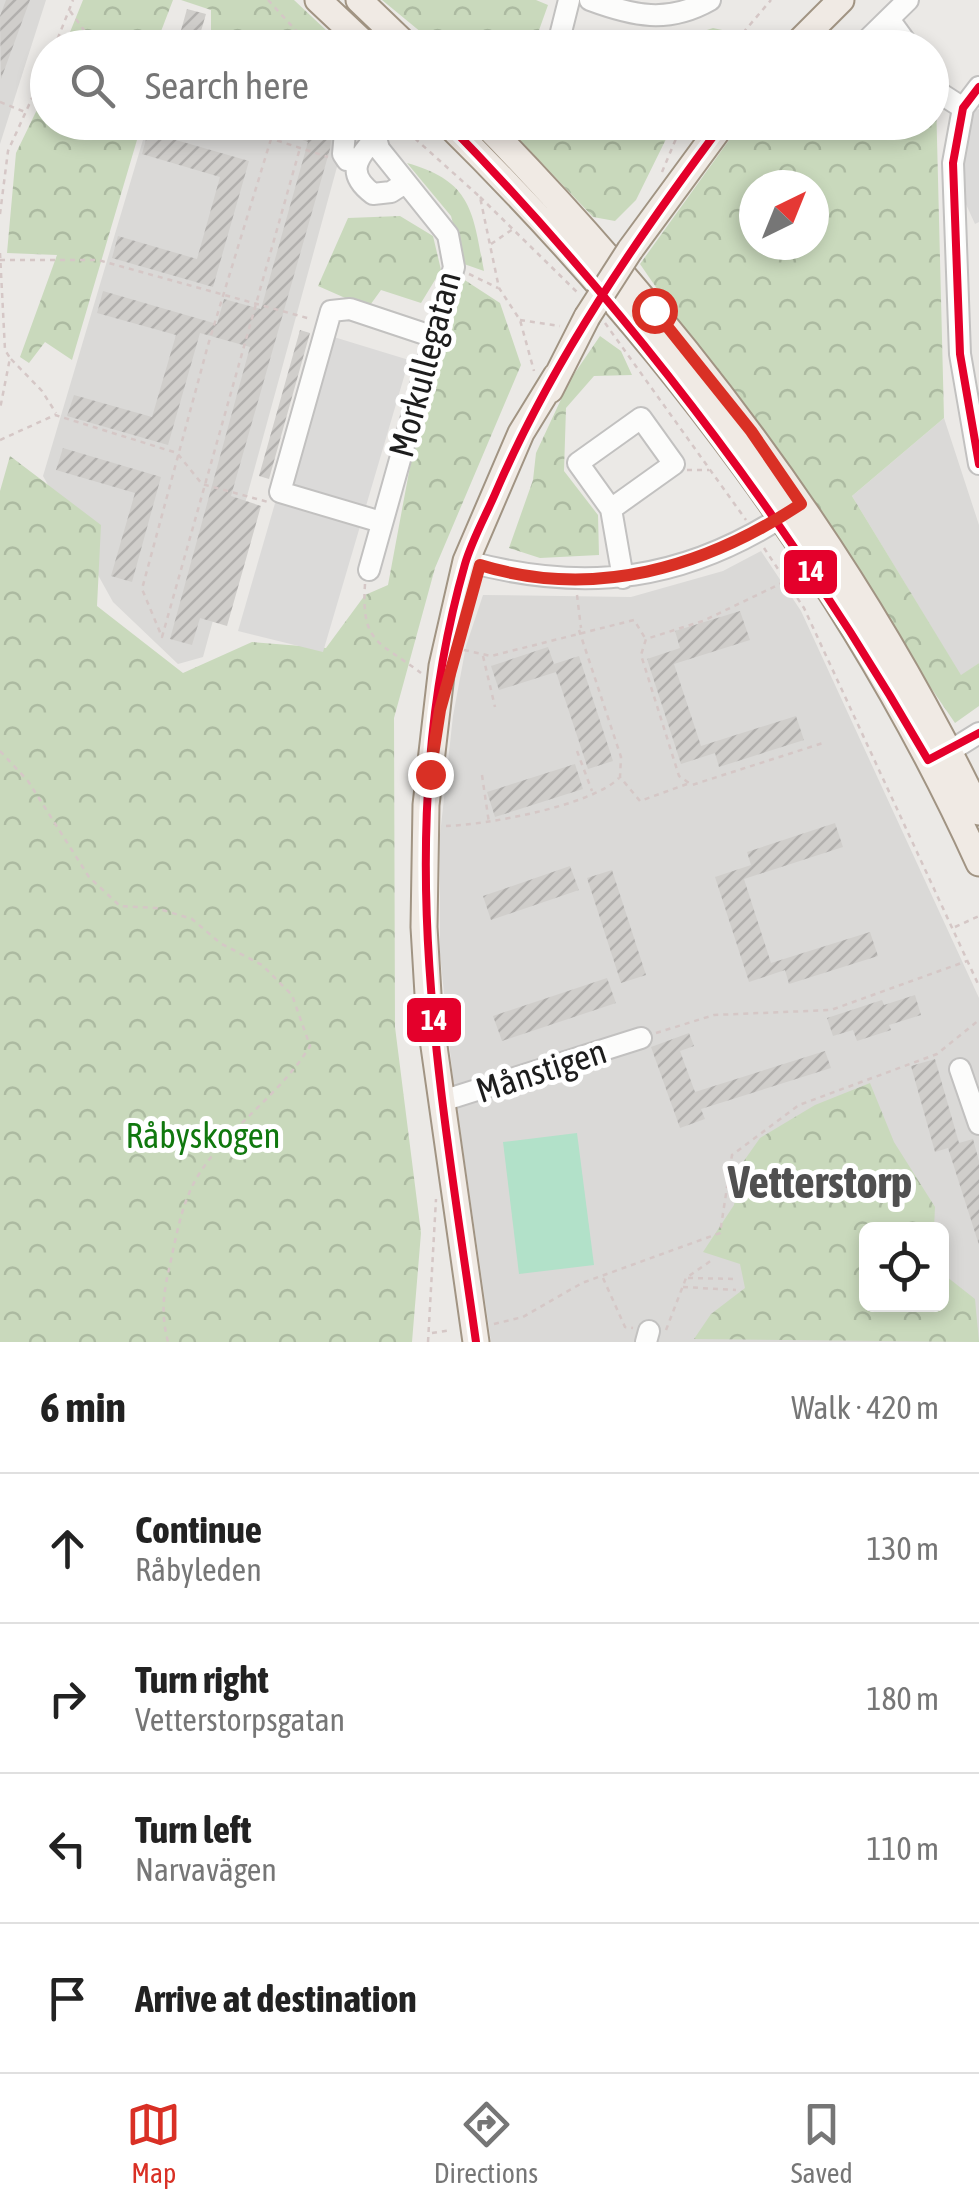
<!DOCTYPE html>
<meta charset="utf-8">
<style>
body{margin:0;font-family:"Asap Condensed",sans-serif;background:#f6f6f6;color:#222}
.controls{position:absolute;right:30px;bottom:30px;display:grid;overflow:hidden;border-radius:15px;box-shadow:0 5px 15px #0003}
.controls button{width:90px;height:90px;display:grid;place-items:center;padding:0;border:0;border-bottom:2px solid #e0e0e0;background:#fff;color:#222;font:50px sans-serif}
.compass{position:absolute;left:739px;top:170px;width:90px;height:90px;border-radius:50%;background:#fff;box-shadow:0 5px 15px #0003;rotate:43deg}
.stop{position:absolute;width:30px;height:30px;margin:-22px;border:8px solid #d93025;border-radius:50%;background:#fff}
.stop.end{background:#d93025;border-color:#fff;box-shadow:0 2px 10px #0008}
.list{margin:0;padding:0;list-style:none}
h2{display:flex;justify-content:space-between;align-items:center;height:130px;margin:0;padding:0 40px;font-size:42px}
h2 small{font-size:32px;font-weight:400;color:#767676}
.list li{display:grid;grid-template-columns:65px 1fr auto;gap:30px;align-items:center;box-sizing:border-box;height:150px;padding:0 40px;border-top:2px solid #e0e0e0}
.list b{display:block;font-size:38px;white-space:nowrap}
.list p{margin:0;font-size:32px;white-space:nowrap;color:#767676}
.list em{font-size:32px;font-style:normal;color:#767676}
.icon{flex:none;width:55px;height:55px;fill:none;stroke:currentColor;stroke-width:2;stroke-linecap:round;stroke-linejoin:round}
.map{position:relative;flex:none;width:979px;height:1342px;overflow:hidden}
.search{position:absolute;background:#fff;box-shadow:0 5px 15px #0003;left:30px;right:30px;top:30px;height:110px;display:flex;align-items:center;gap:25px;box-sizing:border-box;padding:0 35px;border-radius:55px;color:#767676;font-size:38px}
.sheet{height:730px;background:#fff}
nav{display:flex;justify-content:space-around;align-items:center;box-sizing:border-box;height:140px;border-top:2px solid #e0e0e0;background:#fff;font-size:28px;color:#767676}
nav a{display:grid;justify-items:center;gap:5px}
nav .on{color:#d93025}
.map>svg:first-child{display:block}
</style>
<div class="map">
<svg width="979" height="1342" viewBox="0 0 979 1342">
<defs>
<pattern id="forest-crowns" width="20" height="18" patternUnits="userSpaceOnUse" patternTransform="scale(2.5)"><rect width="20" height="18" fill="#c9d9bc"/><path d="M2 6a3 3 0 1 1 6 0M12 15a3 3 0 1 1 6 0" fill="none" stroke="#acbaa1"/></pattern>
<pattern id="building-hatch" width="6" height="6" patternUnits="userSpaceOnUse" patternTransform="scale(2.5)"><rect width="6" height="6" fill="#d0cecb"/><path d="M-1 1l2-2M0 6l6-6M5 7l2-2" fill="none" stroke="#b2b0ae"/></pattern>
</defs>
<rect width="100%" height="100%" fill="#ebe9e6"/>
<path fill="#dad9d7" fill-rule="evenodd" d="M0,0H46L0,144Z
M148,123H349L203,657L178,664L113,602L43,476Z
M944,418L979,525V663L961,676L852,496Z
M761,551L801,611L979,998V1342H491L453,1080L440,954V835L453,716L466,646L483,595L631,597L723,571ZM866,1230H942V1304H866Z"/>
<path fill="url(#forest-crowns)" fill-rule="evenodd" d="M83,0H173L155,47H64Z
M181,0H294L344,47H211V10Z
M382,0H536L548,5L533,47H439Z
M713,28L773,41L767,47H664V44Z
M47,89L48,122L142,123L72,360L45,342L29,363L20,357L57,255L7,253L16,153Z
M932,93L936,99L944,418L852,496L961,675L979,663V706L955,723L640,264L732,136L747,123L932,122ZM754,185H814V245H754Z
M504,123H703L668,135L636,200L615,221L593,217Z
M407,163C472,181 473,212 484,271L464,264L451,216Z
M400,216L433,236L441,270L421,303L381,290L368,308L318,286L348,218Z
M460,277L500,303L521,365L435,568L394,718L395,1027L421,1233L412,1342H0V491L10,456L101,525L97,606L183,673L252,642L326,648L365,595L388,585L422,402Z
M600,336L621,351L632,375L594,376L566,408L564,471L598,515L599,555L540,558L509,548L533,480L536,453L570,380Z
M870,1083L894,1142L935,1207L934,1229L866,1230V1304H942V1273L975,1299L979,1342L694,1339L711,1314L745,1288L740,1264L703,1252L734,1205L741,1165L760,1138L815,1105Z"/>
<path fill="#b2e1c9" d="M577,1133L594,1265L519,1274L503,1142Z"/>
<path fill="#dbdad9" d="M979,109V222L975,224L965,202L963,158L968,112Z
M324,334L409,360L323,652L238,631Z"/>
<path fill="url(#building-hatch)" d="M6,0H30L1,79L0,16Z
M187,9L206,14L196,48H176Z
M251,122L332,125L330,149L231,496L261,506L227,626L200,618L192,645L170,639L250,347L200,333L168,445L67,416L74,395L152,417L176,335L97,313L103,291L217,324L224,299L261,309L308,142Z
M148,132L249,161L213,287L112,258L118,236L197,259L220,177L142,154Z
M300,330L310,333L269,479L259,476Z
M63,448L161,477L132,582L111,576L135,493L56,470Z
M740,611L750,640L674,664L701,746L796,716L804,740L719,767L715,753L681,764L647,659L680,648L675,631Z
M548,647L554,664L579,656L613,761L588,769L556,672L499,690L491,666Z
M575,764L583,789L495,817L487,792Z
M835,823L843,847L744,879L771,963L870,932L878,956L789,984L785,970L749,982L715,877L751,865L747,852Z
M570,866L579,890L491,920L483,896Z
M612,870L646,975L621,983L587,878Z
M607,978L616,1003L502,1041L493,1016Z
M915,995L921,1015L889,1025L891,1030L857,1041L853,1030L833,1036L827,1018L882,1000L884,1005Z
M689,1033L694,1046L680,1051L695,1092L825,1051L831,1068L701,1109L705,1119L680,1128L651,1047Z
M935,1059L959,1143L973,1139L979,1161V1245L948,1148L935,1152L911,1066Z"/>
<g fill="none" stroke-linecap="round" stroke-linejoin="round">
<defs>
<path id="minor" d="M590,0C633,16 668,24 710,0
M889,19L910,48
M557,48L569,0
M859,48L908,0
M979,87L963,108L953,163L960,354L979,464
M932,88L963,108
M346,122L343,154L347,160L357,158
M376,138C356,158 346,174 373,194L391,192L405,183
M611,509L578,463L641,418L674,464L611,509L623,578
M381,522L280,492L331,311L350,309L434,337
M466,561C587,594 686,581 791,511
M369,570L454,267L448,235L379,149L376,138L385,122
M950,751L979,733
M960,1069L979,1124
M442,1101L641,1038
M646,1342L649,1331"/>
<path id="major" d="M318,0L369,48
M359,0L409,48
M793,48L841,0
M446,122C662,335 853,586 979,863
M483,122C682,326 856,554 979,812
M630,250L724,122
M550,390L587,317
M476,1342L429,1011L424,927L426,805L442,666L466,561L521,433L556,376"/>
</defs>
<use href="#minor" stroke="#c2c1c0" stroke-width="24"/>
<use href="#major" stroke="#a19483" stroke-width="29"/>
<path stroke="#d5c7c6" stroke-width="2.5" stroke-dasharray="5 5" stroke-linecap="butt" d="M268,0L312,48
M70,11L97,48
M54,48L73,0
M730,48L771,0
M0,102L25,112
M220,122L328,157
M400,125L480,197L499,288L520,320L534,371
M271,139L208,345L142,589L162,637L300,148
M662,172L683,122
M480,197L580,295
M0,214L8,151L48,63
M491,244L513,229
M0,253L5,350L10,358L0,409
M0,260H98L311,319
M469,274L498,288
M520,320L560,326
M605,323L746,520
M11,359L42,391L56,413
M0,440L55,415L177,453L202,484L268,502
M687,470H709
M764,548L804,608L979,986
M784,582L703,621L646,639L641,655L679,776L692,785L823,743
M365,584C361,644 379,641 421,673
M577,595L581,628
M579,630L621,757L620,777L640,801L687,784
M464,650L491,656L634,620L645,638
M483,656L495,707
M0,751L28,781L89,877L120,906L156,908L192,919L220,943L262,965L292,995L310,1046C279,1097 226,1128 196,1179C182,1204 177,1232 171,1260C164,1290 160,1311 168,1342
M577,751L592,791
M482,775L489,823
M446,826C485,825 591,806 619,778
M955,927L979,916
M656,1033L714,1015L831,1010L967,961
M603,1278L625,1327L633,1328
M688,1278L737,1279
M683,1287L736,1290
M494,1324L523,1317L582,1283L720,1233L732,1155L799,1105L937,1054L979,1020
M666,1330L686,1278L712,1260
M432,1333L451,1330
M428,1342L436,1199"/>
<use href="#minor" stroke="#fcfcfb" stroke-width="20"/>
<use href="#major" stroke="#f0eae4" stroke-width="25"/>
<defs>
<path id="major-bridge" d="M587,317L630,250"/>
</defs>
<use href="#major-bridge" stroke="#a19483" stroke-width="29" stroke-linecap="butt"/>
<use href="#major-bridge" stroke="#f0eae4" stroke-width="25"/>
<defs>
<path id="bus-1" d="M979,87L963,108L953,163L960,354L979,464
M446,122C635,316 793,526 928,760L979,733
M476,1342C439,1079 390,826 465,564C472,540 485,517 495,494C552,361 637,238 724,122"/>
</defs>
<use href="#bus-1" stroke="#fff" stroke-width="15"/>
<use href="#bus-1" stroke="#e4002b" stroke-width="8"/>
</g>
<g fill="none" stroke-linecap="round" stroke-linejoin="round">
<path stroke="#d93025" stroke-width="12" d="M430,774L440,710L480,565C594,600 704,568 801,504L751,431L654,310"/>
</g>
<g text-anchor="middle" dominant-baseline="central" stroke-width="10" stroke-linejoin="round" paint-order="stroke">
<g font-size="35" fill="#1d1d1d" stroke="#fff">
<text transform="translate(424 364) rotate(-75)">Morkullegatan</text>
<text transform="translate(541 1070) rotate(-18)">Månstigen</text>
</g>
<g font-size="35" fill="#10780e" stroke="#fff">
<text x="203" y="1135">Råbyskogen</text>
</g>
<g font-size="45" font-weight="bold" fill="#505050" stroke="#fff">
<text x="820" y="1182">Vetterstorp</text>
</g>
</g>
<g stroke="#fff" stroke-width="4">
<rect x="782" y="548" width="57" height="48" rx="10" fill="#e4002b"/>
<rect x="405" y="996" width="58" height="48" rx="10" fill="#e4002b"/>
</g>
<g font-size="28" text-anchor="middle" font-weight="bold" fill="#fff">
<text x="811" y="581">14</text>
<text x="434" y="1030">14</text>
</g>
</svg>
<div class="controls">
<button><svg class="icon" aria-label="locate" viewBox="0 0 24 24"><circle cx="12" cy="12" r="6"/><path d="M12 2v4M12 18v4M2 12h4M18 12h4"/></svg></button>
</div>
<svg class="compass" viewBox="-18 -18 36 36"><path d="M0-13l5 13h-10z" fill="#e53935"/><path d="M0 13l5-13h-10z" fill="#767676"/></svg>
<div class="stop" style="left:654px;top:310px"></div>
<div class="stop end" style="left:430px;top:774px"></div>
<div class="search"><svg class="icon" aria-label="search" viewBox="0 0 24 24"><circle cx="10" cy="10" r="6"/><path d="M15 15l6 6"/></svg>Search here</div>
</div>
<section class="sheet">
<h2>6 min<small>Walk · 420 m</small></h2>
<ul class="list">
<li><svg class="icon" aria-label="ahead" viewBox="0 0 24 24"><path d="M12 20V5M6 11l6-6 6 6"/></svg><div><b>Continue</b><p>Råbyleden</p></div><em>130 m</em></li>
<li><svg class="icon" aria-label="right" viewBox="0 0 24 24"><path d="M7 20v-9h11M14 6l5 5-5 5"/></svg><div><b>Turn right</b><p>Vetterstorpsgatan</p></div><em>180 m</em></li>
<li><svg class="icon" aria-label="left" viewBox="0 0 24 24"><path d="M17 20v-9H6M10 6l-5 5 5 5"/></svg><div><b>Turn left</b><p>Narvavägen</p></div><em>110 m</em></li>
<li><svg class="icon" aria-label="arrive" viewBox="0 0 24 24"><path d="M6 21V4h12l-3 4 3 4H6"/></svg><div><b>Arrive at destination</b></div></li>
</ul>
</section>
<nav>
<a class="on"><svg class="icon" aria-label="map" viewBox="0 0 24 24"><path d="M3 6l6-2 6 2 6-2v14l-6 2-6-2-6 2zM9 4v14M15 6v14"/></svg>Map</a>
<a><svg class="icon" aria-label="directions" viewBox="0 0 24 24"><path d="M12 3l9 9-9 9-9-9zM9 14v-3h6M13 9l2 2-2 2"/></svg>Directions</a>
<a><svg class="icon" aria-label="saved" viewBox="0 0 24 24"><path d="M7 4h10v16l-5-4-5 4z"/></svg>Saved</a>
</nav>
